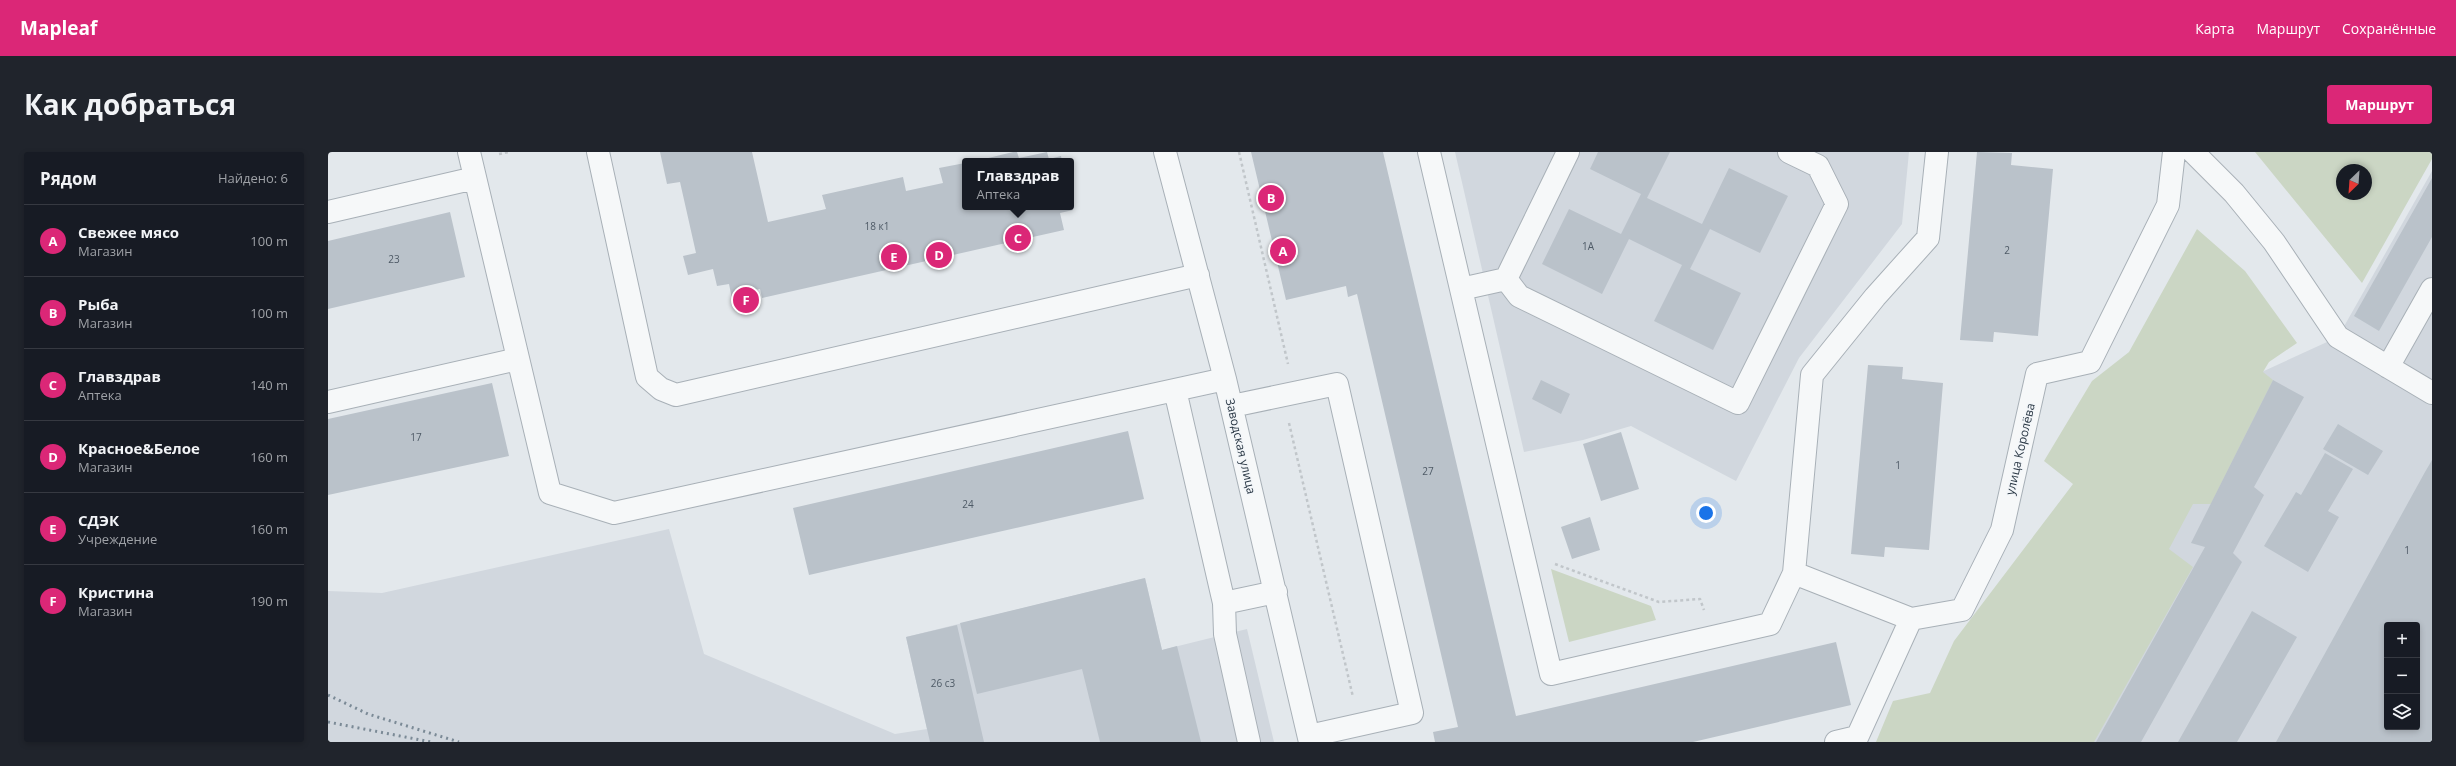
<!DOCTYPE html>
<html lang="ru">
<meta charset="utf-8">
<style>
body{margin:0;font-family:"Open Sans",sans-serif;background:#20242c;color:#f1f3f6}
.controls{position:absolute;right:12px;bottom:12px;display:grid;overflow:hidden;border-radius:4px;box-shadow:0 2px 6px #0003}
.controls button{width:36px;height:36px;display:grid;place-items:center;padding:0;border:0;border-bottom:1px solid #363941;background:#171b24;color:#f1f3f6;font:20px sans-serif}
.compass{position:absolute;left:2008px;top:12px;width:36px;height:36px;border-radius:50%;background:#171b24;box-shadow:0 2px 6px #0003;rotate:205deg}
.you{position:absolute;left:1378px;top:361px;width:14px;height:14px;margin:-10px;border:3px solid #fff;border-radius:50%;background:#1a73e8;box-shadow:0 0 0 6px #1a73e833}
.badge{display:grid;place-items:center;width:26px;height:26px;border-radius:50%;background:#db2777;color:#fff;font-size:13px;font-weight:700}
.pin{position:absolute;translate:-50% -50%;border:2px solid #fff;box-shadow:0 1px 4px #0006}
.popup{position:absolute;left:634px;top:6px;width:112px;height:52px;box-sizing:border-box;display:grid;place-content:center;border-radius:4px;background:#171b24;filter:drop-shadow(0 1px 3px #0005);font-size:13px;white-space:nowrap;color:#9ea1a6}
.popup b{font-size:15px;color:#f1f3f6}
.popup::after{content:'';position:absolute;left:50%;top:100%;margin-left:-8px;border:8px solid transparent;border-top-color:#171b24}
.list{margin:0;padding:0;list-style:none}
h2{display:flex;justify-content:space-between;align-items:center;height:52px;margin:0;padding:0 16px;font-size:17px}
h2 small{font-size:13px;font-weight:400;color:#9ea1a6}
.list li{display:grid;grid-template-columns:26px 1fr auto;gap:12px;align-items:center;box-sizing:border-box;height:72px;padding:0 16px;border-top:1px solid #363941}
.list b{display:block;font-size:15px;white-space:nowrap}
.list p{margin:0;font-size:13px;white-space:nowrap;color:#9ea1a6}
.list em{font-size:13px;font-style:normal;color:#9ea1a6}
.icon{flex:none;width:22px;height:22px;fill:none;stroke:currentColor;stroke-width:2;stroke-linecap:round;stroke-linejoin:round}
.map{position:relative;flex:none;width:2104px;height:590px;overflow:hidden;border-radius:4px}
header{display:flex;align-items:center;gap:24px;box-sizing:border-box;height:56px;padding:0 20px;background:#db2777;color:#fff}
header strong{font-size:19px}
nav{display:flex;gap:22px;margin-inline-start:auto;font-size:14px}
.intro{display:flex;align-items:center;justify-content:space-between;box-sizing:border-box;height:96px;padding:0 24px}
h1{margin:0;font-size:28px}
.button{padding:10px 18px;border-radius:4px;background:#db2777;color:#fff;font-size:14px;font-weight:700}
main{display:flex;gap:24px;padding:0 24px}
aside{flex:1;background:#171b24;border-radius:4px;box-shadow:0 2px 6px #0003}
.map>svg:first-child{display:block}
</style>
<header>
<strong>Mapleaf</strong>
<nav><a>Карта</a><a>Маршрут</a><a>Сохранённые</a></nav>
</header>
<div class="intro"><h1>Как добраться</h1><a class="button">Маршрут</a></div>
<main>
<aside>
<h2>Рядом<small>Найдено: 6</small></h2>
<ul class="list">
<li><span class="badge">A</span><div><b>Свежее мясо</b><p>Магазин</p></div><em>100 m</em></li>
<li><span class="badge">B</span><div><b>Рыба</b><p>Магазин</p></div><em>100 m</em></li>
<li><span class="badge">C</span><div><b>Главздрав</b><p>Аптека</p></div><em>140 m</em></li>
<li><span class="badge">D</span><div><b>Красное&amp;Белое</b><p>Магазин</p></div><em>160 m</em></li>
<li><span class="badge">E</span><div><b>СДЭК</b><p>Учреждение</p></div><em>160 m</em></li>
<li><span class="badge">F</span><div><b>Кристина</b><p>Магазин</p></div><em>190 m</em></li>
</ul>
</aside>
<div class="map">
<svg width="2104" height="590" viewBox="0 0 2104 590">
<rect width="100%" height="100%" fill="#e3e8ec"/>
<path fill="#d1d7de" fill-rule="evenodd" d="M1127,0H1581L1574,72L1471,206L1408,329L1303,274L1255,288L1196,300Z
M2104,19V590H1733L1914,229L2010,185ZM2059,473H2089V575H2059Z
M341,377L376,502L567,582L599,577L578,485L817,426L834,498L919,477L946,590H0V439L54,441Z"/>
<path fill="#cbd6c4" fill-rule="evenodd" d="M1927,0H2104V7L2034,131ZM2014,18H2038V42H2014Z
M1869,77L1917,119L1969,191L1941,210L1935,220L1945,228L1883,352H1865L1841,397L1865,415L1766,590H1548L1565,549L1602,541L1626,489L1745,332L1716,309L1764,229L1801,200Z
M1223,417L1323,454L1328,468L1241,490Z"/>
<path fill="#bac2ca" fill-rule="evenodd" d="M332,0H424L440,70L498,57L494,43L575,25L578,39L615,31L611,16L637,11V55H744L745,58L732,61L736,78L434,146L432,137L417,140L418,149L405,152L401,132L389,134L385,117L360,123L355,104L368,101L352,30L339,32Z
M685,0H689L691,6L719,0L721,7L733,4L734,9H648Z
M923,0H1055L1188,564L1508,490L1523,553L1365,590H1107L1105,580L1130,575L1029,142L1020,145L1018,134L958,148Z
M1270,0H1342L1319,46L1374,72L1401,16L1460,44L1432,101L1382,77L1362,117L1413,141L1385,198L1326,169L1354,113L1301,87L1274,142L1214,112L1241,57L1293,82L1313,42L1262,17Z
M1649,0L1684,1L1683,13L1725,17L1710,184L1666,180L1665,190L1632,188Z
M2104,26V85L2051,179L2026,164Z
M122,60L137,125L0,157V89Z
M1540,213L1575,215L1574,227L1615,231L1601,398L1557,395L1556,405L1523,402Z
M1213,228L1242,242L1233,262L1204,247Z
M1945,228L1976,245L1926,335L1936,343L1905,401L1914,410L1813,590H1768L1877,395L1863,391Z
M164,231L181,304L0,343V267Z
M2010,272L2055,299L2040,323L1995,297Z
M800,279L816,347L481,423L465,356Z
M1293,280L1311,337L1273,349L1255,292Z
M1997,301L2025,317L2000,359L2011,365L1980,420L1936,394L1968,340L1973,343Z
M2104,308V590H1948L2097,320ZM2059,473H2089V575H2059Z
M1262,365L1272,398L1244,407L1233,375Z
M817,426L834,498L849,494L873,590H772L754,517L649,542L632,471Z
M1924,459L1969,485L1909,590H1850Z
M629,473L656,590H602L599,577L578,485Z"/>
<g fill="none" stroke-linecap="round" stroke-linejoin="round">
<defs>
<path id="minor" d="M141,0L222,341L286,361L897,227
M270,0L319,225L333,237L348,243L870,123
M837,0L897,227L982,590
M1101,0L1223,522L1442,472L1466,421
M1865,0L1906,41L1946,90L2010,185L2104,241
M0,60L147,26
M1178,127L1191,144L1410,251L1509,52L1490,14L1461,0
M1133,137L1178,127L1240,0
M2060,215L2104,137
M847,238L896,451L948,440
M0,250L190,207
M904,254L1009,232L1084,561L981,584
M896,451L897,482L921,590
M1583,467L1466,421L1484,223L1547,145L1600,86L1609,0
M1508,590L1529,585
M1527,590L1583,467L1634,458L1674,378L1709,222L1762,210L1840,53L1846,0"/>
</defs>
<use href="#minor" stroke="#a8b0b7" stroke-width="24"/>
<path stroke="#c1c6ca" stroke-width="2.5" stroke-dasharray="3 3" stroke-linecap="butt" d="M911,0L960,212
M171,2L181,0
M961,271L1025,545
M1227,412L1331,450L1372,447L1376,458"/>
<use href="#minor" stroke="#f6f8f9" stroke-width="22"/>
<path stroke="#7b8a96" stroke-width="3" stroke-dasharray="2 4" stroke-linecap="butt" d="M0,543L40,562L131,590
M0,570L103,590"/>
</g>
<g text-anchor="middle" dominant-baseline="central" stroke-width="3" stroke-linejoin="round" paint-order="stroke">
<g font-size="10" fill="#4e5a66">
<text x="549" y="74">18 к1</text>
<text x="1260" y="94">1А</text>
<text x="1679" y="98">2</text>
<text x="66" y="107">23</text>
<text x="88" y="285">17</text>
<text x="1570" y="313">1</text>
<text x="1100" y="319">27</text>
<text x="640" y="352">24</text>
<text x="2079" y="398">1</text>
<text x="615" y="531">26 с3</text>
</g>
<g font-size="12" fill="#2a3845" stroke="#f3f6f9">
<text transform="translate(913 294) rotate(77)">Заводская улица</text>
<text transform="translate(1692 297) rotate(-77)">улица Королёва</text>
</g>
</g>
</svg>
<div class="controls">
<button>+</button>
<button>−</button>
<button><svg class="icon" aria-label="layers" viewBox="0 0 24 24"><path d="M12 4l9 5-9 5-9-5zM3 14l9 5 9-5"/></svg></button>
</div>
<svg class="compass" viewBox="-18 -18 36 36"><path d="M0-13l5 13h-10z" fill="#e53935"/><path d="M0 13l5-13h-10z" fill="#9ea1a6"/></svg>
<div class="you"></div>
<div class="pin badge" style="left:955px;top:99px">A</div>
<div class="pin badge" style="left:943px;top:46px">B</div>
<div class="pin badge" style="left:690px;top:86px">C</div>
<div class="popup"><b>Главздрав</b>Аптека</div>
<div class="pin badge" style="left:611px;top:103px">D</div>
<div class="pin badge" style="left:566px;top:105px">E</div>
<div class="pin badge" style="left:418px;top:148px">F</div>
</div>
</main>
